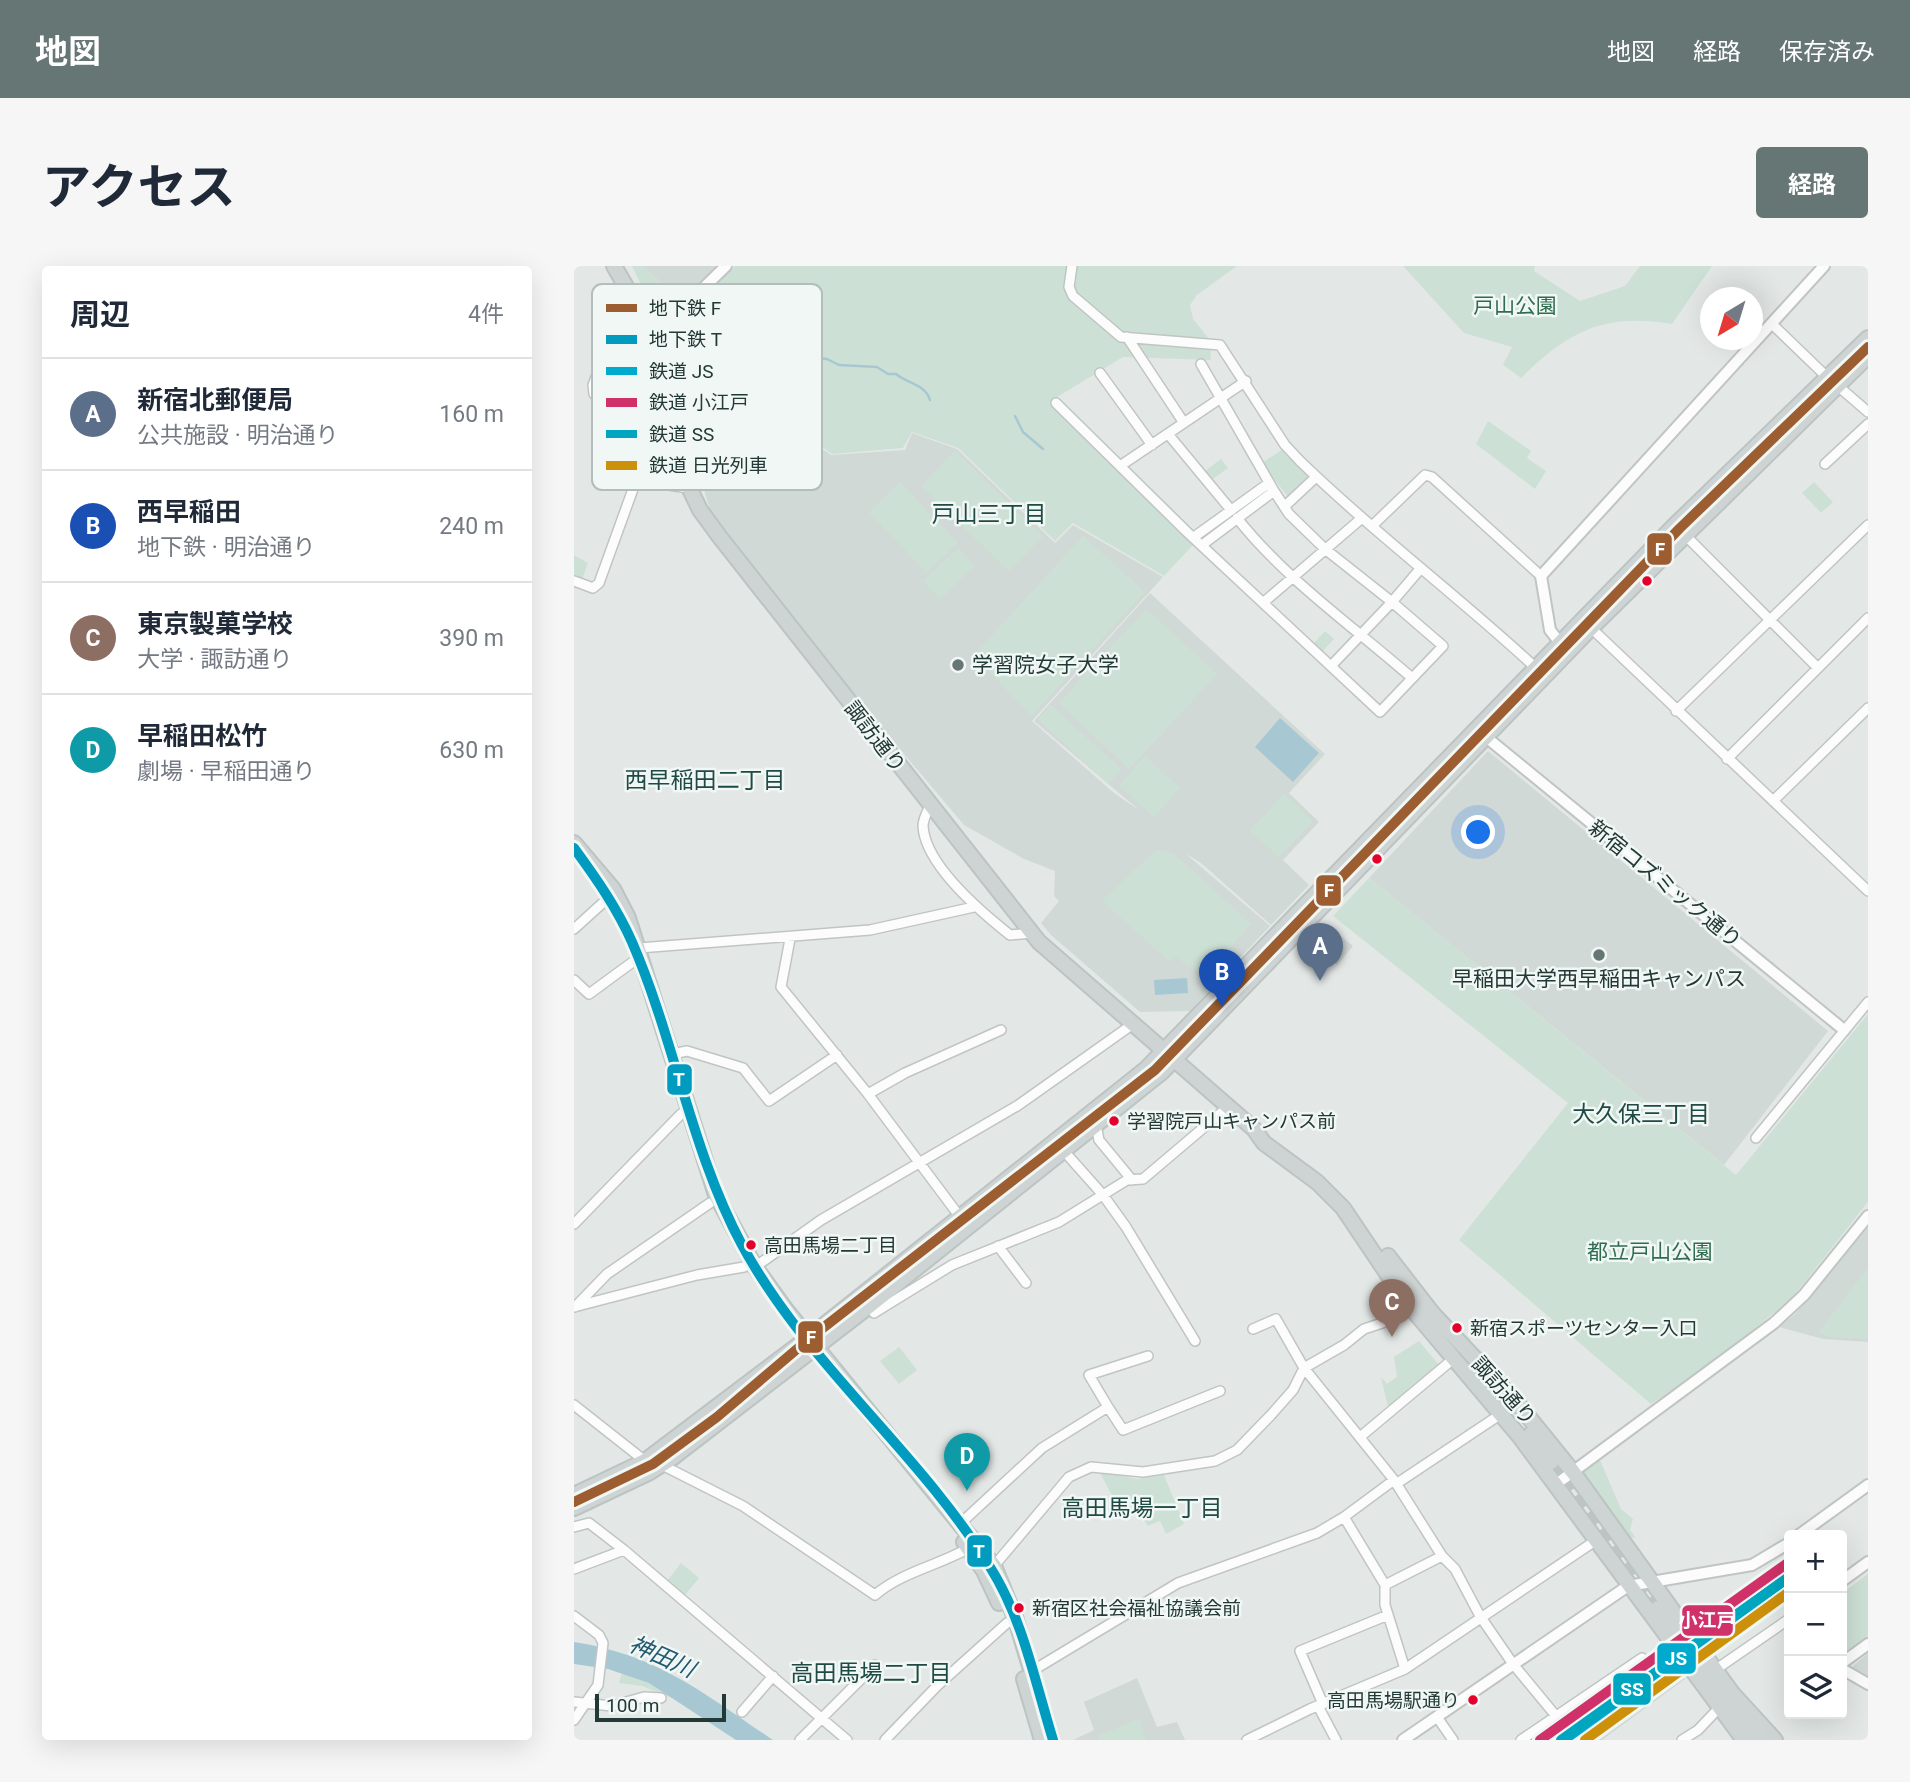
<!DOCTYPE html>
<html lang="ja">
<meta charset="utf-8">
<style>
body{margin:0;font-family:Roboto,"Noto Sans JP",sans-serif;background:#f6f6f7;color:#1f2937}
.controls{position:absolute;right:21px;bottom:21px;display:grid;overflow:hidden;border-radius:7px;box-shadow:0 7px 28px #0002}
.controls button{width:63px;height:63px;display:grid;place-items:center;padding:0;border:0;border-bottom:2px solid #e0e1e3;background:#fff;color:#1f2937;font:35px sans-serif}
.compass{position:absolute;left:1126px;top:21px;width:63px;height:63px;border-radius:50%;background:#fff;box-shadow:0 7px 28px #0002;rotate:218deg}
.scale{position:absolute;left:21px;bottom:18px;width:131px;box-sizing:border-box;padding-left:7px;border:4px solid #233936;border-top:0;font-size:19px;line-height:24px;white-space:nowrap;color:#233936;-webkit-text-stroke:5px #f1f7f5;paint-order:stroke}
.you{position:absolute;left:905px;top:567px;width:24px;height:24px;margin:-18px;border:5px solid #fff;border-radius:50%;background:#1a73e8;box-shadow:0 0 0 10px #1a73e833}
.badge{display:grid;place-items:center;width:46px;height:46px;border-radius:50%;background:#667674;color:#fff;font-size:23px;font-weight:700}
.pin{position:absolute;translate:-50% -58px;filter:drop-shadow(0 2px 4px #0008)}
.pin::after{content:'';position:absolute;top:37px;width:24px;height:21px;background:inherit;clip-path:polygon(0 0,100% 0,50% 100%)}
.list{margin:0;padding:0;list-style:none}
h2{display:flex;justify-content:space-between;align-items:center;height:91px;margin:0;padding:0 28px;font-size:30px}
h2 small{font-size:23px;font-weight:400;color:#747a83}
.list li{display:grid;grid-template-columns:46px 1fr auto;gap:21px;align-items:center;box-sizing:border-box;height:112px;padding:0 28px;border-top:2px solid #e0e1e3}
.list b{display:block;font-size:26px;white-space:nowrap}
.list p{margin:0;font-size:23px;white-space:nowrap;color:#747a83}
.list em{font-size:23px;font-style:normal;color:#747a83}
.icon{flex:none;width:38px;height:38px;fill:none;stroke:currentColor;stroke-width:2;stroke-linecap:round;stroke-linejoin:round}
.map{position:relative;flex:none;width:1294px;height:1474px;overflow:hidden;border-radius:7px}
header{display:flex;align-items:center;gap:42px;box-sizing:border-box;height:98px;padding:0 35px;background:#667674;color:#fff}
header strong{font-size:33px}
nav{display:flex;gap:38px;margin-inline-start:auto;font-size:24px}
.intro{display:flex;align-items:center;justify-content:space-between;box-sizing:border-box;height:168px;padding:0 42px}
h1{margin:0;font-size:49px}
.button{padding:18px 32px;border-radius:7px;background:#667674;color:#fff;font-size:24px;font-weight:700}
main{display:flex;gap:42px;padding:0 42px}
aside{flex:1;background:#fff;border-radius:7px;box-shadow:0 7px 28px #0002}
.map>svg:first-child{display:block}
</style>
<header>
<strong>地図</strong>
<nav><a>地図</a><a>経路</a><a>保存済み</a></nav>
</header>
<div class="intro"><h1>アクセス</h1><a class="button">経路</a></div>
<main>
<aside>
<h2>周辺<small>4件</small></h2>
<ul class="list">
<li><span class="badge" style="background:#5c6f8a">A</span><div><b>新宿北郵便局</b><p>公共施設 · 明治通り</p></div><em>160 m</em></li>
<li><span class="badge" style="background:#1a4fb4">B</span><div><b>西早稲田</b><p>地下鉄 · 明治通り</p></div><em>240 m</em></li>
<li><span class="badge" style="background:#8d6e63">C</span><div><b>東京製菓学校</b><p>大学 · 諏訪通り</p></div><em>390 m</em></li>
<li><span class="badge" style="background:#0f9aa8">D</span><div><b>早稲田松竹</b><p>劇場 · 早稲田通り</p></div><em>630 m</em></li>
</ul>
</aside>
<div class="map">
<svg width="1294" height="1474" viewBox="0 0 1294 1474">
<rect width="100%" height="100%" fill="#e3e8e6"/>
<path fill="#d1d9d6" d="M68,0H143L107,34Z
M174,130L257,189L331,184L338,167L383,183L481,277L499,259L589,311L458,455L540,527L565,544L460,455L576,327L751,488L715,527L745,556L709,594L735,619L697,659L627,597L612,588L696,660L616,745L566,746L477,669L467,657L485,635L480,630L481,605L450,593L390,559L292,443L137,247L119,188Z
M914,485L1254,765L1150,899L795,612Z
M752,658L779,680L763,699L749,686L743,668Z
M1294,961V1076L1249,1073L1205,1061L1221,1048Z
M1089,1382L1111,1413L1028,1474H957Z
M1294,1387V1411L1278,1401Z
M563,1412L583,1461L603,1456L611,1474H499L520,1464L510,1436Z"/>
<path fill="#cde0d5" d="M58,0H68L107,34L89,51L82,50Z
M161,0H663L623,29L616,39L619,53L636,74L637,94L549,91L475,136L620,278L590,310L499,257L481,275L384,182L338,166L329,182L258,188L176,130L182,125L142,82L100,122L88,72Z
M829,0H961L960,5L1006,35L1051,20L1066,0H1138L1098,58C1030,47 995,65 947,112L929,99L938,81L890,67Z
M914,155L957,185L953,192L972,205L961,223L902,178Z
M709,183L734,211L714,231L688,197Z
M381,185L469,270L435,305L347,220Z
M647,193L654,202L636,215L630,206Z
M326,216L384,277L353,307L295,246Z
M1240,216L1259,236L1247,247L1228,227Z
M509,270L571,326L457,450L400,389Z
M384,282L401,300L366,333L349,315Z
M0,289L14,297L7,317L0,314Z
M572,343L643,408L555,503L485,437Z
M751,365L760,373L747,387L738,379Z
M477,439L547,503L534,518L464,453Z
M571,490L606,522L580,551L545,519Z
M710,528L739,555L705,591L676,565Z
M583,583L600,588L677,658L634,707H625L602,691L595,695L528,635Z
M795,612L1162,909L1294,748V936L1218,1032L1139,1096L1077,1138L885,974L994,837L759,650Z
M1294,1002V1073L1256,1071L1245,1066Z
M845,1075L865,1099L864,1104L815,1145L807,1111L813,1118L823,1111L820,1091Z
M325,1081L343,1104L325,1118L306,1095Z
M1026,1194L1047,1243L1059,1253L1056,1264L1062,1272L1053,1270L1008,1207Z
M525,1205L563,1213L590,1209L610,1258L592,1268L586,1255L574,1260L565,1247L551,1254Z
M107,1297L125,1312L111,1329L93,1315Z
M1294,1308V1370L1268,1389V1327Z
M48,1407L75,1417L101,1433L68,1420L45,1417Z
M565,1453L572,1474H525L524,1470Z"/>
<path fill="#a7c8d3" d="M706,452L745,487L719,516L681,481Z
M613,712L614,727L581,729L580,714Z
M0,1376C85,1389 130,1428 199,1474H162L75,1417L34,1403L0,1398Z"/>
<g fill="none" stroke-linecap="round" stroke-linejoin="round">
<path stroke="#a7c8d3" stroke-width="2.5" d="M229,90L253,93L265,99L303,101L314,108H322C334,118 351,118 356,134
M441,150L449,166L469,183"/>
<path stroke="#bdc5c3" stroke-width="14" stroke-dasharray="14 7" stroke-linecap="butt" d="M977,1196L1084,1342
M1104,1371L1127,1401"/>
<defs>
<path id="minor" d="M498,0L495,21L499,30L547,71L646,79L711,179L726,195C802,269 887,332 964,404
M55,25L19,119L20,128L95,219L114,222
M1199,59L1255,113
M553,71L610,157
M627,98L700,225
M526,107L578,179
M1264,120L1294,146
M482,137L613,266L806,446L869,380L818,336L847,302
M594,168L657,244
M1251,198L1294,158
M546,200L672,115
M711,240L742,211
M663,252C711,313 780,361 838,412
M798,260L851,209L858,211L967,310
M1110,268L1244,402
M620,271L695,217
M628,279L700,225L715,248L751,283L818,336L757,400
M0,315L19,322L25,317L71,190
M690,336L788,252
M1015,360L1294,625
M1102,445L1294,259
M1153,493L1294,352
M1199,535L1294,442
M356,540C353,546 349,553 349,560C351,599 407,646 436,669L458,667
M0,663L33,633
M216,673L207,721L294,828
M65,682L296,664L400,641
M0,714L15,728L60,695
M98,788L113,785L169,802L195,835L263,789
M522,859L525,874L558,914
M1182,872L1294,736
M489,884L529,929L552,961L621,1075
M386,951L294,828L331,807L427,764
M0,958L107,848
M424,980L452,1017
M181,1001L247,954L443,840L559,758
M0,1041L123,1009L170,1001
M1,1041L33,1008L136,937
M300,1047L378,999L485,956L553,914L569,913L654,841
M679,1063L702,1053L730,1102L820,1214L868,1290L881,1303L906,1350L939,1398L982,1450
M0,1139L71,1195
M534,1141L549,1164L646,1125
M786,1171L878,1094
M88,1199L169,1240L301,1329C328,1306 363,1300 395,1282
M822,1218L927,1148
M770,1251L811,1319V1339L831,1403
M387,1257L468,1182L534,1141L515,1109L574,1090
M0,1261L15,1257L50,1284L273,1474
M420,1300L495,1211L517,1201L569,1206L641,1195L663,1184L696,1150L719,1124L730,1102L770,1079L790,1063L811,1056L833,1037
M0,1303L50,1284
M811,1319L868,1290
M0,1350L25,1369L29,1377L24,1419L0,1454
M1141,1404L1215,1353
M458,1405L604,1317L743,1267L770,1251L820,1214
M0,1436L38,1440L70,1431L87,1432
M749,1438L726,1385L814,1349
M744,1440L762,1474
M168,1446L199,1410
M863,1451L879,1474
M226,1474L301,1399
M311,1474L363,1420L433,1357L442,1354
M673,1474L736,1443L831,1403L1021,1275
M947,1474L1068,1392
M1108,1474L1124,1464L1144,1443"/>
<path id="tertiary" d="M74,68L114,37L152,0
M986,377L976,364L967,310L1250,0
M912,471L1270,764
M981,1219L1200,1057L1230,1029L1294,950
M1225,1269L1294,1219
M1268,1315L1294,1296
M1268,1397L1294,1378
M1268,1403L1294,1418
M829,1474L1054,1320L1178,1299L1215,1277"/>
<path id="primary" d="M40,0L65,43L74,68L98,177L110,211L126,244L145,270L465,676L680,863L690,877L743,916L769,942L833,1037L946,1171L1170,1474
M0,577L39,623L54,652L142,929L181,1001L212,1044L420,1300L442,1354L478,1474
M814,990L859,1048L944,1138L999,1206L1158,1427L1201,1474
M957,1168L977,1196
M0,1229L71,1195L235,1071L572,803L1099,261L1294,72
M0,1242L74,1207L98,1192L290,1044L588,806L1017,362L1294,90
M390,1276L410,1305L425,1337
M1084,1342L1104,1371
M1127,1401L1185,1474
M450,1413L468,1474"/>
</defs>
<use href="#minor" stroke="#c0c5c3" stroke-width="12"/>
<use href="#tertiary" stroke="#c0c5c3" stroke-width="14"/>
<use href="#primary" stroke="#bcc4c3" stroke-width="18"/>
<use href="#minor" stroke="#fbfcfb" stroke-width="9"/>
<use href="#tertiary" stroke="#fbfcfb" stroke-width="10"/>
<use href="#primary" stroke="#ced4d3" stroke-width="14"/>
<defs>
<path id="rail-1" d="M990,1474L1215,1311"/>
<path id="rail-2" d="M966,1474L1215,1296"/>
<path id="rail-3" d="M987,1474L1215,1311"/>
<path id="rail-4" d="M1011,1474L1215,1326"/>
</defs>
<use href="#rail-1" stroke="#f1f7f5" stroke-width="16"/>
<use href="#rail-2" stroke="#f1f7f5" stroke-width="16"/>
<use href="#rail-3" stroke="#f1f7f5" stroke-width="16"/>
<use href="#rail-4" stroke="#f1f7f5" stroke-width="16"/>
<use href="#rail-1" stroke="#00a9ce" stroke-width="10"/>
<use href="#rail-2" stroke="#d13169" stroke-width="10"/>
<use href="#rail-3" stroke="#00a6bf" stroke-width="10"/>
<use href="#rail-4" stroke="#cd900b" stroke-width="10"/>
<defs>
<path id="metro-1" d="M0,1236L79,1198L143,1151L236,1072L581,804L1106,262L1294,81"/>
<path id="metro-2" d="M0,582C22,612 43,642 58,676C101,775 117,884 168,979C233,1099 345,1185 416,1301C449,1353 461,1416 479,1474"/>
</defs>
<use href="#metro-1" stroke="#f1f7f5" stroke-width="16"/>
<use href="#metro-2" stroke="#f1f7f5" stroke-width="16"/>
<use href="#metro-1" stroke="#9c5e31" stroke-width="10"/>
<use href="#metro-2" stroke="#009bbf" stroke-width="10"/>
</g>
<g fill="#e4002b" stroke="#f1f7f5" stroke-width="2.5">
<circle cx="1073" cy="315" r="6"/>
<circle cx="803" cy="593" r="6"/>
<circle cx="540" cy="855" r="6"/>
<circle cx="177" cy="979" r="6"/>
<circle cx="883" cy="1062" r="6"/>
<circle cx="445" cy="1342" r="6"/>
<circle cx="899" cy="1434" r="6"/>
</g>
<g fill="#667674" stroke="#f1f7f5" stroke-width="2.5">
<circle cx="384" cy="399" r="7"/>
<circle cx="1025" cy="689" r="7"/>
</g>
<g text-anchor="middle" dominant-baseline="central" stroke-width="5" stroke-linejoin="round" paint-order="stroke">
<g font-size="19" fill="#233936" stroke="#f1f7f5" text-anchor="start">
<text x="553" y="855">学習院戸山キャンパス前</text>
<text x="190" y="979">高田馬場二丁目</text>
<text x="896" y="1062">新宿スポーツセンター入口</text>
<text x="458" y="1342">新宿区社会福祉協議会前</text>
<text x="886" y="1434" text-anchor="end">高田馬場駅通り</text>
</g>
<g font-size="21" fill="#306d4f" stroke="#f1f7f5">
<text x="941" y="40">戸山公園</text>
<text x="1076" y="986">都立戸山公園</text>
</g>
<g font-size="21" fill="#233936" stroke="#f1f7f5" text-anchor="start">
<text x="398" y="399">学習院女子大学</text>
<text x="1025" y="713" text-anchor="middle">早稲田大学西早稲田キャンパス</text>
</g>
<g font-size="21" fill="#233936" stroke="#f1f7f5">
<text transform="translate(301 471) rotate(52)">諏訪通り</text>
<text transform="translate(1091 618) rotate(39)">新宿コズミック通り</text>
<text transform="translate(930 1125) rotate(48)">諏訪通り</text>
</g>
<g font-size="23" fill="#204a44" stroke="#f1f7f5">
<text x="415" y="248">戸山三丁目</text>
<text x="131" y="514">西早稲田二丁目</text>
<text x="1067" y="848">大久保三丁目</text>
<text x="568" y="1242">高田馬場一丁目</text>
<text x="297" y="1407">高田馬場二丁目</text>
</g>
<g font-size="23" font-style="italic" fill="#225a70" stroke="#f1f7f5">
<text transform="translate(88 1391) rotate(24)">神田川</text>
</g>
</g>
<rect x="18" y="18" width="230" height="206" rx="10" fill="#f1f7f5" stroke="#b3bebc" stroke-width="2"/>
<rect x="32" y="38" width="31" height="8" fill="#9c5e31"/>
<rect x="32" y="69" width="31" height="9" fill="#009bbf"/>
<rect x="32" y="101" width="31" height="8" fill="#00a9ce"/>
<rect x="32" y="132" width="31" height="9" fill="#d13169"/>
<rect x="32" y="164" width="31" height="8" fill="#00a6bf"/>
<rect x="32" y="195" width="31" height="9" fill="#cd900b"/>
<g font-size="19" fill="#233936">
<text x="75" y="49">地下鉄 F</text>
<text x="75" y="80">地下鉄 T</text>
<text x="75" y="112">鉄道 JS</text>
<text x="75" y="143">鉄道 小江戸</text>
<text x="75" y="175">鉄道 SS</text>
<text x="75" y="206">鉄道 日光列車</text>
</g>
<g stroke="#f1f7f5" stroke-width="2.5">
<rect x="1072" y="266" width="27" height="34" rx="7" fill="#9c5e31"/>
<rect x="741" y="608" width="27" height="33" rx="7" fill="#9c5e31"/>
<rect x="92" y="797" width="27" height="33" rx="7" fill="#009bbf"/>
<rect x="223" y="1054" width="27" height="34" rx="7" fill="#9c5e31"/>
<rect x="392" y="1268" width="27" height="34" rx="7" fill="#009bbf"/>
<rect x="1107" y="1338" width="53" height="33" rx="7" fill="#d13169"/>
<rect x="1082" y="1376" width="41" height="33" rx="7" fill="#00a9ce"/>
<rect x="1038" y="1406" width="40" height="34" rx="7" fill="#00a6bf"/>
</g>
<g font-size="19" text-anchor="middle" font-weight="bold" fill="#fff">
<text x="1086" y="290">F</text>
<text x="755" y="631">F</text>
<text x="105" y="820">T</text>
<text x="237" y="1078">F</text>
<text x="405" y="1292">T</text>
<text x="1133" y="1361">小江戸</text>
<text x="1102" y="1399">JS</text>
<text x="1058" y="1430">SS</text>
</g>
</svg>
<div class="controls">
<button>+</button>
<button>−</button>
<button><svg class="icon" aria-label="layers" viewBox="0 0 24 24"><path d="M12 4l9 5-9 5-9-5zM3 14l9 5 9-5"/></svg></button>
</div>
<svg class="compass" viewBox="-18 -18 36 36"><path d="M0-13l5 13h-10z" fill="#e53935"/><path d="M0 13l5-13h-10z" fill="#747a83"/></svg>
<div class="scale">100 m</div>
<div class="you"></div>
<div class="pin badge" style="left:746px;top:715px;background:#5c6f8a">A</div>
<div class="pin badge" style="left:648px;top:741px;background:#1a4fb4">B</div>
<div class="pin badge" style="left:818px;top:1071px;background:#8d6e63">C</div>
<div class="pin badge" style="left:393px;top:1225px;background:#0f9aa8">D</div>
</div>
</main>
